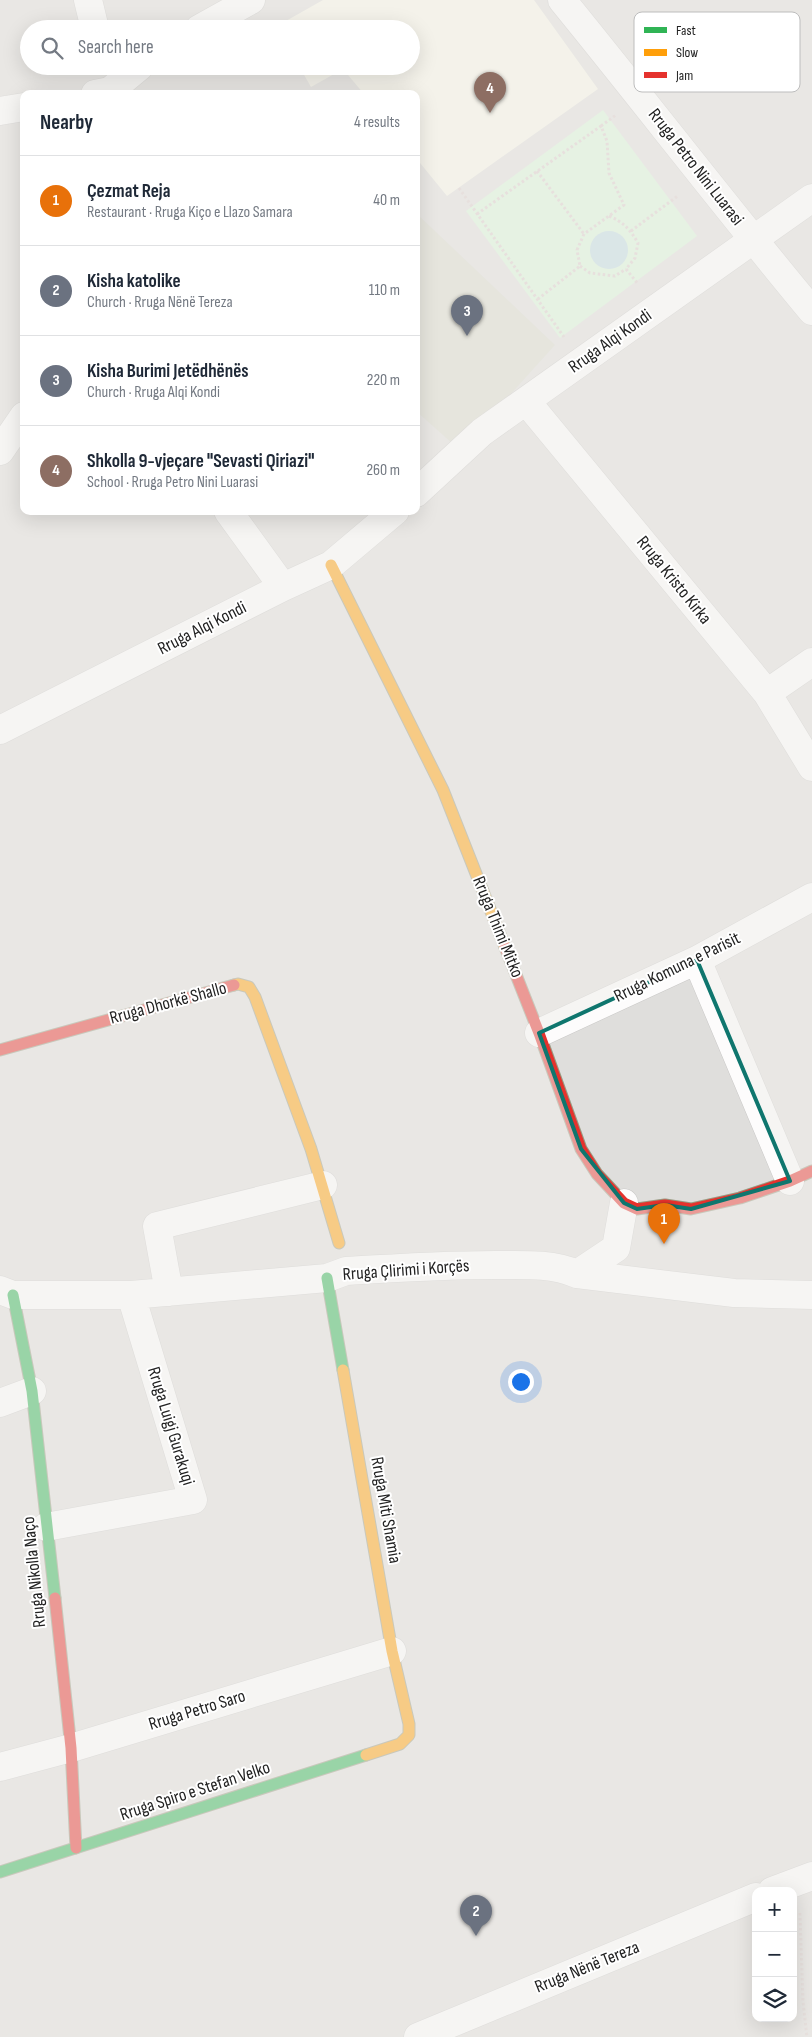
<!DOCTYPE html>
<meta charset="utf-8">
<style>
body{margin:0;font-family:"Sofia Sans Condensed",sans-serif;background:#f2f2f3;color:#1f2937}
.controls{position:absolute;right:15px;bottom:15px;display:grid;overflow:hidden;border-radius:10px;box-shadow:0 5px 20px #0002}
.controls button{width:45px;height:45px;display:grid;place-items:center;padding:0;border:0;border-bottom:1px solid #e0e1e3;background:#fff;color:#1f2937;font:25px sans-serif}
.you{position:absolute;left:520px;top:1381px;width:18px;height:18px;margin:-12px;border:4px solid #fff;border-radius:50%;background:#1a73e8;box-shadow:0 0 0 8px #1a73e833}
.badge{display:grid;place-items:center;width:32px;height:32px;border-radius:50%;background:#6a6968;color:#fff;font-size:16px;font-weight:700}
.pin{position:absolute;translate:-50% -41px;filter:drop-shadow(0 1px 2px #0008)}
.pin::after{content:'';position:absolute;top:26px;width:18px;height:15px;background:inherit;clip-path:polygon(0 0,100% 0,50% 100%)}
.list{margin:0;padding:0;list-style:none}
h2{display:flex;justify-content:space-between;align-items:center;height:65px;margin:0;padding:0 20px;font-size:21px}
h2 small{font-size:16px;font-weight:400;color:#747a83}
.list li{display:grid;grid-template-columns:32px 1fr auto;gap:15px;align-items:center;box-sizing:border-box;height:90px;padding:0 20px;border-top:1px solid #e0e1e3}
.list b{display:block;font-size:19px;white-space:nowrap}
.list p{margin:0;font-size:16px;white-space:nowrap;color:#747a83}
.list em{font-size:16px;font-style:normal;color:#747a83}
.icon{flex:none;width:28px;height:28px;fill:none;stroke:currentColor;stroke-width:2;stroke-linecap:round;stroke-linejoin:round}
.map{position:relative;flex:none;width:812px;height:2037px;overflow:hidden}
.search{position:absolute;background:#fff;box-shadow:0 5px 20px #0002;left:20px;top:20px;width:400px;height:55px;display:flex;align-items:center;gap:12px;box-sizing:border-box;padding:0 18px;border-radius:28px;color:#747a83;font-size:19px}
.panel{position:absolute;background:#fff;box-shadow:0 5px 20px #0002;left:20px;top:90px;width:400px;height:425px;border-radius:10px}
.map>svg:first-child{display:block}
</style>
<div class="map">
<svg width="812" height="2037" viewBox="0 0 812 2037">
<rect width="100%" height="100%" fill="#f0eeeb"/>
<path fill="#dfdedc" fill-rule="evenodd" d="M0,0H812V2037H0ZM29,29H411V66H29ZM24,94H416V511H24ZM756,1891H793V2018H756Z"/>
<path fill="#f8f7e8" d="M323,0H534L598,89L447,196L416,158V94H364L343,69L311,87L299,66H411V29H278L277,26Z"/>
<path fill="#d9d9cd" d="M416,213L555,345L508,397L453,444L416,411Z"/>
<path fill="#daf5da" d="M603,110L697,236L560,338L466,211Z"/>
<path fill="#bfdbe3" d="M590 250a19 19 0 1 1 38 0a19 19 0 1 1-38 0Z"/>
<g fill="none" stroke-linecap="round" stroke-linejoin="round">
<defs>
<path id="street" d="M88,0L95,29
M562,0C646,103 727,209 812,311
M199,29L251,0
M95,94L110,91L140,66
M0,111L24,107
M526,401L767,693L812,767
M0,451L24,416
M416,493L482,432L812,198
M228,511L283,587
M767,693L812,662
M0,730L283,587L331,565L395,511
M697,960L790,1181
M539,1033L697,960L812,897
M577,1274L616,1248L624,1203
M0,1290L13,1295H131L327,1278L346,1271C395,1268 445,1265 495,1265C523,1265 551,1263 577,1274L734,1293L812,1295
M169,1292L157,1226L323,1185
M0,1403L32,1391
M46,1527L193,1500L131,1295
M0,1767L71,1748L392,1651
M772,1891L812,1876
M418,2037L756,1897"/>
<path id="fast" d="M327,1278L343,1370
M13,1295L32,1391L55,1598
M0,1872L366,1755"/>
<path id="slow" d="M331,565L443,790L505,947
M234,985L238,984L249,987L255,997L311,1149L339,1243
M343,1370L392,1651L409,1724V1735L400,1744L366,1755"/>
<path id="jam" d="M505,947L539,1033L581,1149L597,1174L624,1203L637,1209L665,1205L691,1209L740,1198L790,1181L812,1171
M0,1050L234,985
M55,1598L71,1748L76,1848"/>
</defs>
<use href="#street" stroke="#c9c8c7" stroke-width="29"/>
<use href="#fast" stroke="#999a82" stroke-width="13"/>
<use href="#slow" stroke="#999a82" stroke-width="13"/>
<use href="#jam" stroke="#999a82" stroke-width="13"/>
<path stroke="#dccecd" stroke-width="3" stroke-dasharray="2.5 2.5" stroke-linecap="butt" d="M601,126L616,115
M537,171L584,234
M459,188L564,337
M477,214L601,126L607,141L609,173L624,205L584,234L577,250L580,266L538,299
M609,216C623,222 630,229 638,243L635,258L626,269L638,284
M631,231L679,195
M580,266L590,273L615,276L626,269
M800,1913L803,2002L807,2037"/>
<use href="#street" stroke="#fdfcfc" stroke-width="28"/>
<use href="#fast" stroke="#30b455" stroke-width="11"/>
<use href="#slow" stroke="#ff9f0a" stroke-width="11"/>
<use href="#jam" stroke="#e5322d" stroke-width="11"/>
</g>
<path d="M0 0H812V2037H0ZM697,960L790,1181L691,1209L665,1205L637,1209L624,1203L581,1149L539,1033Z" fill="#f0eeeb" fill-opacity=".55" fill-rule="evenodd"/>
<path fill="none" stroke="#0f766e" stroke-width="4" stroke-linejoin="round" d="M697,960L790,1181L691,1209L665,1205L637,1209L624,1203L581,1149L539,1033Z"/>
<g text-anchor="middle" dominant-baseline="central" stroke-width="4" stroke-linejoin="round" paint-order="stroke">
<g font-size="18" fill="#222" stroke="#fff">
<text transform="translate(696 167) rotate(52)">Rruga Petro Nini Luarasi</text>
<text transform="translate(610 341) rotate(-35)">Rruga Alqi Kondi</text>
<text transform="translate(674 580) rotate(51)">Rruga Kristo Kirka</text>
<text transform="translate(202 628) rotate(-27)">Rruga Alqi Kondi</text>
<text transform="translate(498 927) rotate(68)">Rruga Thimi Mitko</text>
<text transform="translate(677 967) rotate(-26)">Rruga Komuna e Parisit</text>
<text transform="translate(168 1003) rotate(-15)">Rruga Dhorkë Shallo</text>
<text transform="translate(406 1270) rotate(-4)">Rruga Çlirimi i Korçës</text>
<text transform="translate(171 1426) rotate(73)">Rruga Luigj Gurakuqi</text>
<text transform="translate(386 1510) rotate(80)">Rruga Miti Shamia</text>
<text transform="translate(34 1572) rotate(-96)">Rruga Nikolla Naço</text>
<text transform="translate(197 1710) rotate(-17)">Rruga Petro Saro</text>
<text transform="translate(195 1791) rotate(-18)">Rruga Spiro e Stefan Velko</text>
<text transform="translate(587 1967) rotate(-22)">Rruga Nënë Tereza</text>
</g>
</g>
<rect x="634" y="12" width="166" height="80" rx="8" fill="#fff" stroke="#bdbdbd" stroke-width="1"/>
<rect x="644" y="27" width="23" height="6" fill="#30b455"/>
<rect x="644" y="49" width="23" height="7" fill="#ff9f0a"/>
<rect x="644" y="72" width="23" height="6" fill="#e5322d"/>
<g font-size="14" fill="#222">
<text x="676" y="35">Fast</text>
<text x="676" y="57">Slow</text>
<text x="676" y="80">Jam</text>
</g>
</svg>
<div class="controls">
<button>+</button>
<button>−</button>
<button><svg class="icon" aria-label="layers" viewBox="0 0 24 24"><path d="M12 4l9 5-9 5-9-5zM3 14l9 5 9-5"/></svg></button>
</div>
<div class="you"></div>
<div class="pin badge" style="left:664px;top:1244px;background:#e8710a">1</div>
<div class="pin badge" style="left:476px;top:1936px;background:#6b7280">2</div>
<div class="pin badge" style="left:467px;top:336px;background:#6b7280">3</div>
<div class="pin badge" style="left:490px;top:113px;background:#8d6e63">4</div>
<div class="search"><svg class="icon" aria-label="search" viewBox="0 0 24 24"><circle cx="10" cy="10" r="6"/><path d="M15 15l6 6"/></svg>Search here</div>
<section class="panel">
<h2>Nearby<small>4 results</small></h2>
<ul class="list">
<li><span class="badge" style="background:#e8710a">1</span><div><b>Çezmat Reja</b><p>Restaurant · Rruga Kiço e Llazo Samara</p></div><em>40 m</em></li>
<li><span class="badge" style="background:#6b7280">2</span><div><b>Kisha katolike</b><p>Church · Rruga Nënë Tereza</p></div><em>110 m</em></li>
<li><span class="badge" style="background:#6b7280">3</span><div><b>Kisha Burimi Jetëdhënës</b><p>Church · Rruga Alqi Kondi</p></div><em>220 m</em></li>
<li><span class="badge" style="background:#8d6e63">4</span><div><b>Shkolla 9-vjeçare &quot;Sevasti Qiriazi&quot;</b><p>School · Rruga Petro Nini Luarasi</p></div><em>260 m</em></li>
</ul>
</section>
</div>
